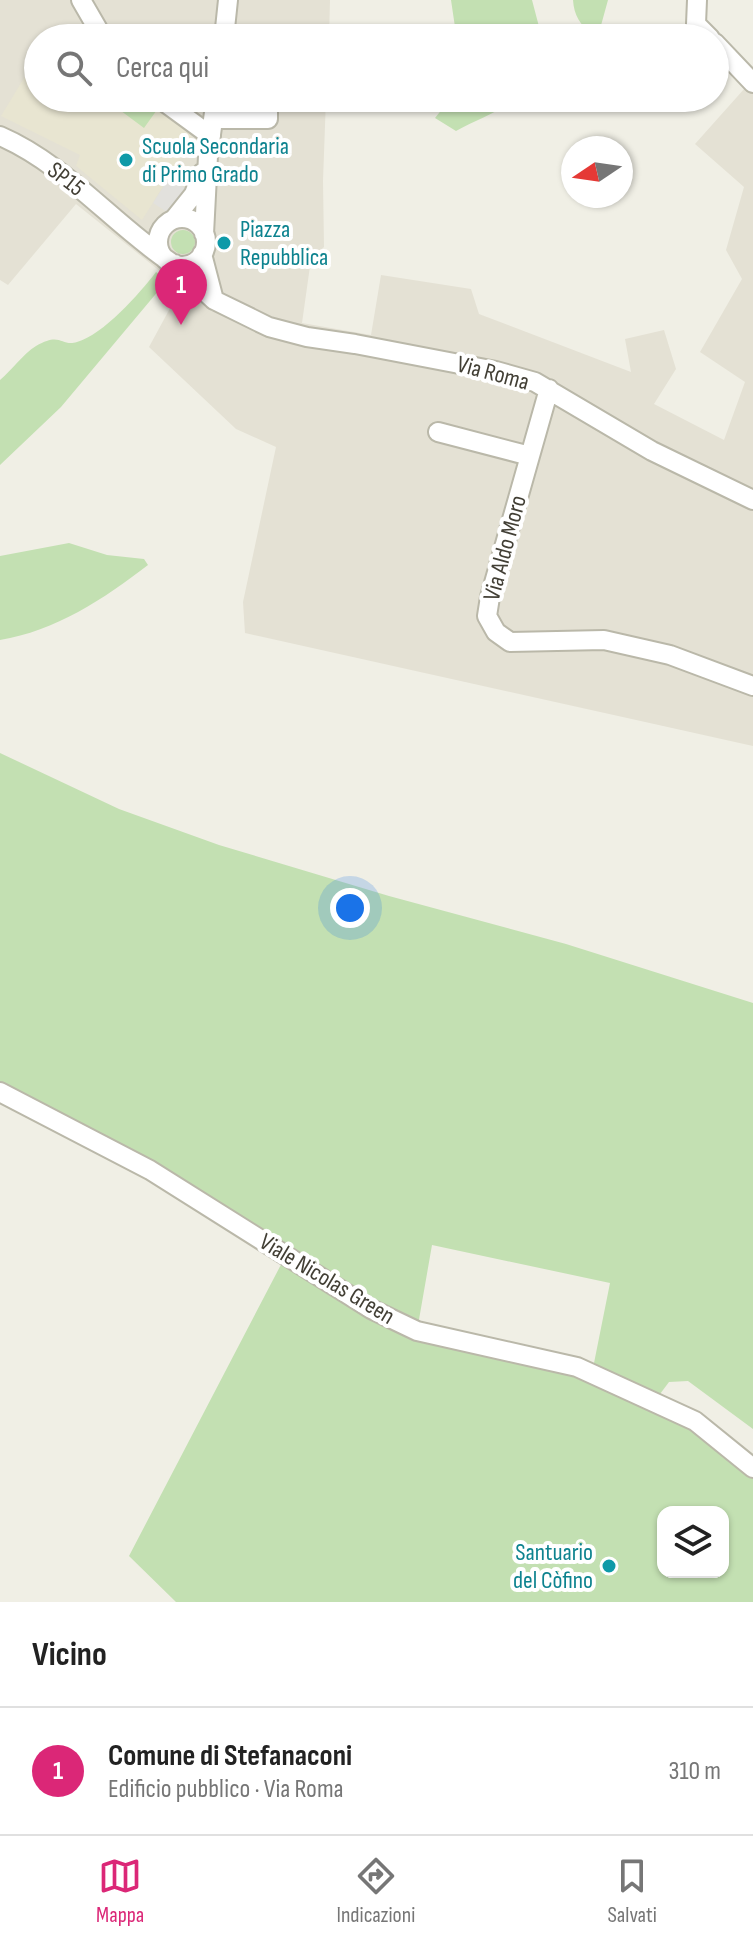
<!DOCTYPE html>
<html lang="it">
<meta charset="utf-8">
<style>
body{margin:0;font-family:"Sofia Sans Condensed",sans-serif;background:#f6f6f6;color:#222}
.controls{position:absolute;right:24px;bottom:24px;display:grid;overflow:hidden;border-radius:16px;box-shadow:0 2px 6px #0004}
.controls button{width:72px;height:72px;display:grid;place-items:center;padding:0;border:0;border-bottom:2px solid #e0e0e0;background:#fff;color:#222;font:40px sans-serif}
.compass{position:absolute;left:561px;top:136px;width:72px;height:72px;border-radius:50%;background:#fff;box-shadow:0 2px 6px #0004;rotate:257deg}
.you{position:absolute;left:350px;top:908px;width:28px;height:28px;margin:-20px;border:6px solid #fff;border-radius:50%;background:#1a73e8;box-shadow:0 0 0 12px #1a73e833}
.badge{display:grid;place-items:center;width:52px;height:52px;border-radius:50%;background:#db2777;color:#fff;font-size:26px;font-weight:700}
.pin{position:absolute;translate:-50% -66px;filter:drop-shadow(0 2px 4px #0008)}
.pin::after{content:'';position:absolute;top:42px;width:28px;height:24px;background:inherit;clip-path:polygon(0 0,100% 0,50% 100%)}
.list{margin:0;padding:0;list-style:none}
h2{display:flex;justify-content:space-between;align-items:center;height:104px;margin:0;padding:0 32px;font-size:34px}
h2 small{font-size:26px;font-weight:400;color:#767676}
.list li{display:grid;grid-template-columns:52px 1fr auto;gap:24px;align-items:center;box-sizing:border-box;height:128px;padding:0 32px;border-top:2px solid #e0e0e0}
.list b{display:block;font-size:30px;white-space:nowrap}
.list p{margin:0;font-size:26px;white-space:nowrap;color:#767676}
.list em{font-size:26px;font-style:normal;color:#767676}
.icon{flex:none;width:44px;height:44px;fill:none;stroke:currentColor;stroke-width:2;stroke-linecap:round;stroke-linejoin:round}
.map{position:relative;flex:none;width:753px;height:1602px;overflow:hidden}
.search{position:absolute;background:#fff;box-shadow:0 2px 6px #0004;left:24px;right:24px;top:24px;height:88px;display:flex;align-items:center;gap:20px;box-sizing:border-box;padding:0 28px;border-radius:44px;color:#767676;font-size:30px}
.sheet{height:232px;background:#fff}
nav{display:flex;justify-content:space-around;align-items:center;box-sizing:border-box;height:112px;border-top:2px solid #e0e0e0;background:#fff;font-size:22px;color:#767676}
nav a{display:grid;justify-items:center;gap:4px}
nav .on{color:#db2777}
.map>svg:first-child{display:block}
</style>
<div class="map">
<svg width="753" height="1602" viewBox="0 0 753 1602">
<rect width="100%" height="100%" fill="#f0efe5"/>
<path fill="#e4e1d4" d="M0,0H330L329,38H38V98H326L323,181L324,247L311,259L302,323L371,335L381,275L471,289L479,314L631,372L625,339L664,330L676,369L654,404L724,440L745,382L700,352L742,279L726,250L744,187L695,144L753,79V746L245,633L243,602L276,447L236,429L149,347L181,288L76,204L8,285L0,280Z"/>
<path fill="#e8e5d1" d="M38,55V98H147L186,128L193,139L142,220L76,166L80,155L1,116Z"/>
<path fill="#c3e0b2" fill-rule="evenodd" d="M451,0H532L542,38H461L455,27Z
M573,0H608L600,29L592,34C580,25 574,15 573,0Z
M118,98H147L159,107L144,128L113,105Z
M451,98H515C499,113 475,120 456,131L435,118Z
M171 242a12 12 0 1 1 24 0a12 12 0 1 1-24 0Z
M156,272L164,278L167,275L170,277L61,407L0,465V380C12,370 23,354 36,346C61,331 61,347 77,342C103,335 140,293 156,272Z
M69,543L107,555L144,559L148,565C104,599 55,631 0,640V556Z
M0,753L119,809L219,845L389,896L566,944L753,1003V1429L688,1381L669,1382L654,1402L753,1466V1602H176L129,1556L286,1255L0,1092ZM432,1245L610,1283L592,1373L417,1331ZM663,1512H723V1572H663Z"/>
<path fill="#e2e1dd" d="M169,178L188,190L170,214L153,203Z"/>
<g fill="none" stroke-linecap="round" stroke-linejoin="round">
<defs>
<path id="minor" d="M81,0L103,38
M697,0L696,24L710,38
M224,38L228,0
M715,43L753,83
M159,98L211,136
M213,119H268V98
M0,136C65,164 112,223 170,262
M158 242a24 24 0 1 1 48 0a24 24 0 1 1-48 0Z
M174,219L194,194L202,173
M204,234L208,156L216,98
M202,254L214,300
M175,264L214,300L269,327L307,337L355,344L496,371L535,382L652,451L753,500
M549,389L490,597L487,616L496,632L510,642L604,640L670,655L753,686
M438,432L530,456
M0,1092L150,1170L371,1309L417,1331L577,1367L695,1421L753,1468"/>
</defs>
<use href="#minor" stroke="#bab8a9" stroke-width="22"/>
<use href="#minor" stroke="#fff" stroke-width="18"/>
</g>
<g fill="#0f9aa8" stroke="#fff" stroke-width="3">
<circle cx="126" cy="160" r="8"/>
<circle cx="224" cy="243" r="8"/>
<circle cx="609" cy="1566" r="8"/>
</g>
<g text-anchor="middle" dominant-baseline="central" stroke-width="8" stroke-linejoin="round" paint-order="stroke">
<g font-size="24" fill="#0d838f" stroke="#fff" text-anchor="start">
<text x="142" y="146">Scuola Secondaria<tspan x="142" dy="28">di Primo Grado</tspan></text>
<text x="240" y="229">Piazza<tspan x="240" dy="28">Repubblica</tspan></text>
<text x="593" y="1552" text-anchor="end">Santuario<tspan x="593" dy="28">del Còfino</tspan></text>
</g>
<g font-size="24" fill="#423f35" stroke="#fff">
<text transform="translate(66 179) rotate(38)">SP15</text>
<text transform="translate(493 373) rotate(15)">Via Roma</text>
<text transform="translate(505 548) rotate(-75)">Via Aldo Moro</text>
<text transform="translate(327 1279) rotate(31)">Viale Nicolas Green</text>
</g>
</g>
</svg>
<div class="controls">
<button><svg class="icon" aria-label="layers" viewBox="0 0 24 24"><path d="M12 4l9 5-9 5-9-5zM3 14l9 5 9-5"/></svg></button>
</div>
<svg class="compass" viewBox="-18 -18 36 36"><path d="M0-13l5 13h-10z" fill="#e53935"/><path d="M0 13l5-13h-10z" fill="#767676"/></svg>
<div class="you"></div>
<div class="pin badge" style="left:181px;top:325px">1</div>
<div class="search"><svg class="icon" aria-label="search" viewBox="0 0 24 24"><circle cx="10" cy="10" r="6"/><path d="M15 15l6 6"/></svg>Cerca qui</div>
</div>
<section class="sheet">
<h2>Vicino<small></small></h2>
<ul class="list">
<li><span class="badge">1</span><div><b>Comune di Stefanaconi</b><p>Edificio pubblico · Via Roma</p></div><em>310 m</em></li>
</ul>
</section>
<nav>
<a class="on"><svg class="icon" aria-label="map" viewBox="0 0 24 24"><path d="M3 6l6-2 6 2 6-2v14l-6 2-6-2-6 2zM9 4v14M15 6v14"/></svg>Mappa</a>
<a><svg class="icon" aria-label="directions" viewBox="0 0 24 24"><path d="M12 3l9 9-9 9-9-9zM9 14v-3h6M13 9l2 2-2 2"/></svg>Indicazioni</a>
<a><svg class="icon" aria-label="saved" viewBox="0 0 24 24"><path d="M7 4h10v16l-5-4-5 4z"/></svg>Salvati</a>
</nav>
